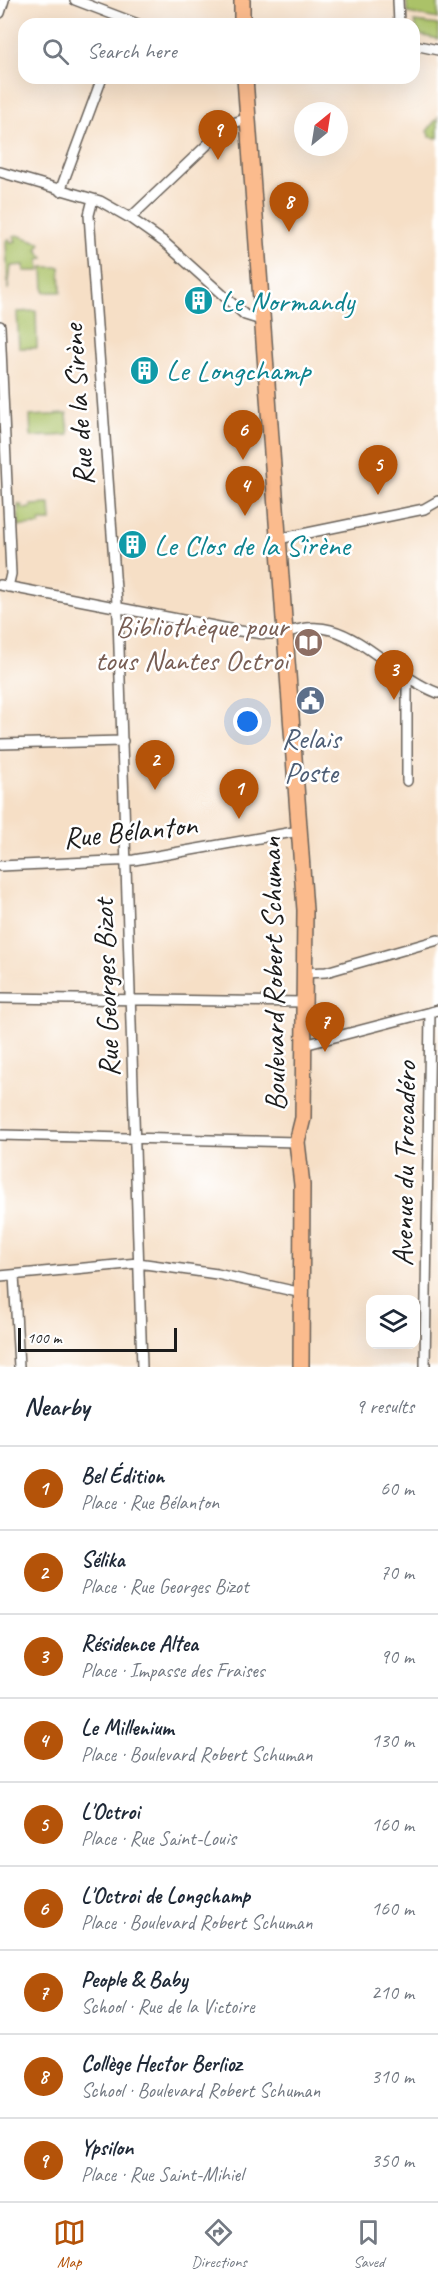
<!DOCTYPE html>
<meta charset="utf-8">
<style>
body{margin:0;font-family:Caveat,sans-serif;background:#f6f6f7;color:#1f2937}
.controls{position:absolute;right:18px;bottom:18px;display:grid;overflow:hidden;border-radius:12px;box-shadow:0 6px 24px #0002}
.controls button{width:54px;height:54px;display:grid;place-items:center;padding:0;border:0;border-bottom:2px solid #e0e1e3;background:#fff;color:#1f2937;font:30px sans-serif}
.compass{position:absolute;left:294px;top:102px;width:54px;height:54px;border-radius:50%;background:#fff;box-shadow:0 6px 24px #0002;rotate:30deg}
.scale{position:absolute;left:18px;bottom:15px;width:159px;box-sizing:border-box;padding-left:6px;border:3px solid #1c1c1c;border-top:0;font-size:16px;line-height:21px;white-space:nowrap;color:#1c1c1c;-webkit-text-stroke:4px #fff;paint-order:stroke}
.you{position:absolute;left:248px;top:722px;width:21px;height:21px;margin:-15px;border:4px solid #fff;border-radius:50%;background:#1a73e8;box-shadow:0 0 0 9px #1a73e833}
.badge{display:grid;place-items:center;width:39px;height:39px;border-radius:50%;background:#b45309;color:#fff;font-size:20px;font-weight:700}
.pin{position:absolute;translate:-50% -50px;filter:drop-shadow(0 2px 3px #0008)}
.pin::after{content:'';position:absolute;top:32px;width:21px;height:18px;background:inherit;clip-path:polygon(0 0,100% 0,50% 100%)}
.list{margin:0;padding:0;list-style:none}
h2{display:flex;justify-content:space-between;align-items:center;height:78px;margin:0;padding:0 24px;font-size:26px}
h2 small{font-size:20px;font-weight:400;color:#747a83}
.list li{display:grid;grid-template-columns:39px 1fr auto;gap:18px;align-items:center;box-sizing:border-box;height:84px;padding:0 24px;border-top:2px solid #e0e1e3}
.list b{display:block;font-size:22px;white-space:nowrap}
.list p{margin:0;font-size:20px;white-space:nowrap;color:#747a83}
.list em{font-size:20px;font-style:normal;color:#747a83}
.icon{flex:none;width:33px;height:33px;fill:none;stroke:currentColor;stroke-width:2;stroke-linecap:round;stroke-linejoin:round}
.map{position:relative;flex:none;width:438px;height:1367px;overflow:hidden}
.search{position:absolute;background:#fff;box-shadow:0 6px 24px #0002;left:18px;right:18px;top:18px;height:66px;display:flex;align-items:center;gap:15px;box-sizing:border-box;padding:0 21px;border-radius:18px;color:#747a83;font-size:22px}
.sheet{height:834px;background:#fff}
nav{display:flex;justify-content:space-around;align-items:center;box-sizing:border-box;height:84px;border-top:2px solid #e0e1e3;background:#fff;font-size:16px;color:#747a83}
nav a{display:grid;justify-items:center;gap:3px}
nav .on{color:#b45309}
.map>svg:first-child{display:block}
</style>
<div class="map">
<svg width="438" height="1367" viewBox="0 0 438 1367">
<rect width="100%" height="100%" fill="#fff"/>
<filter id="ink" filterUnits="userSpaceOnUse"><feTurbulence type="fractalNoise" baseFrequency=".0167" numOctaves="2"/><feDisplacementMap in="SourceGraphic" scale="12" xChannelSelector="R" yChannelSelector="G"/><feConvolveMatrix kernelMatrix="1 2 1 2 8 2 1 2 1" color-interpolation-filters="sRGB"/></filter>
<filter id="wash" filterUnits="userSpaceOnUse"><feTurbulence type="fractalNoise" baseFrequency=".008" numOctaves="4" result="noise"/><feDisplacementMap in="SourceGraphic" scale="24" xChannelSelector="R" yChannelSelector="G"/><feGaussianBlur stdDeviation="1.35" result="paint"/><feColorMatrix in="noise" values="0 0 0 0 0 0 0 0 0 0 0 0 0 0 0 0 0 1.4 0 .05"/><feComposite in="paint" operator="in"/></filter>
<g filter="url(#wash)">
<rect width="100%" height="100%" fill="#f6dfc6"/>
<path fill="#abc267" stroke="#646f42" stroke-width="1.5" d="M406,0H438V19L408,13Z
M414,22L438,25V39L420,35Z
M438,117V138L430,137L427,131Z
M17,235L41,243L37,250L44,258L39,259L40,271H24V265L11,266L8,290L6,241L9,239L11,243L16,241L14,237Z
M43,267H60L61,292H44Z
M36,311L37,348H19L17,312Z
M67,414L69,435L31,437L30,416Z
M50,504L51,521H40V525L19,526L18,505H22L23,509L31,508V505Z"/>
</g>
<g filter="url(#ink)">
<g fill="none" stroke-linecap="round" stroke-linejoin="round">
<defs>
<path id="minor" d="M75,0L138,24
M398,0L399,24
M0,13L4,0
M414,45L438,50
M0,172L100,201L130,218L164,242L245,315L261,320
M60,191L102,78
M93,199L89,215L118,617L142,1367
M130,218L228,125L248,118
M0,326L11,574L8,587
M278,539L424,509L438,501
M0,585L240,631C249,632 259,634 268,634C290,634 308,623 331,630C366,639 400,679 438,693
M0,744L123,741
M407,781V678
M0,866L134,860L299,831
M305,973L326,972L438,940
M0,998L305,1002
M304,1045L438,1010
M0,1135L297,1142
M14,1275L19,1367
M0,1276L138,1263L217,1274L302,1293
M425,1367L430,1012"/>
<path id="primary" d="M242,0V24
M245,78L305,910L303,1118L297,1142L302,1185L301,1367"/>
</defs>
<use href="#minor" stroke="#686058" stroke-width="12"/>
<use href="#primary" stroke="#686058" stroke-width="18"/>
<use href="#minor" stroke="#fff" stroke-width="9"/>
<use href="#primary" stroke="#fbbb8d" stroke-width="15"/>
</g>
</g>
<defs>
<symbol id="building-disc" viewBox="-11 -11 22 22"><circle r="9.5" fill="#0f9aa8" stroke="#fff"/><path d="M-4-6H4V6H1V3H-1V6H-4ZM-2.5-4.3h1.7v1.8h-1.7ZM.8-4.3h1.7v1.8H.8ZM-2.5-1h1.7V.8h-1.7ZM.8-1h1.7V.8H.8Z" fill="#fff"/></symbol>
<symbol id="library-disc" viewBox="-11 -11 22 22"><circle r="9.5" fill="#8d6e63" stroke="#fff"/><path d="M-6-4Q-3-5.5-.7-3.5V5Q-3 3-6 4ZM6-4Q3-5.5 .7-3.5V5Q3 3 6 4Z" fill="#fff"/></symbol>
<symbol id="civic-disc" viewBox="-11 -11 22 22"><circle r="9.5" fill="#5c6f8a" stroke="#fff"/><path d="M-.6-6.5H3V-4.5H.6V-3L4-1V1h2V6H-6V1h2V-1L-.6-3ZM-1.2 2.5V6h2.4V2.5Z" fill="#fff"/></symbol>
</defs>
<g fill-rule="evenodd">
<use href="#building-disc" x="182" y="284" width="33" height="33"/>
<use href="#building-disc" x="128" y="354" width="33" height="33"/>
<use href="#building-disc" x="116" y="528" width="33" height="33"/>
<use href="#library-disc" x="292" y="626" width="33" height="33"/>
<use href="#civic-disc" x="294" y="684" width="33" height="33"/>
</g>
<g text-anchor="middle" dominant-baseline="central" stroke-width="5" stroke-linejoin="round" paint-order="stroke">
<g font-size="30" fill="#0d838f" stroke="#fff" text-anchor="start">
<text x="220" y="301">Le Normandy</text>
<text x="166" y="370">Le Longchamp</text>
<text x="154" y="545">Le Clos de la Sirène</text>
</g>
<g font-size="30" fill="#1c1c1c" stroke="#fff">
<text transform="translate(78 405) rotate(-94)">Rue de la Sirène</text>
<text transform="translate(130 831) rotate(-6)">Rue Bélanton</text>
<text transform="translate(273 974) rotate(-91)">Boulevard Robert Schuman</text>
<text transform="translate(106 988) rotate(-92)">Rue Georges Bizot</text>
<text transform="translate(404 1164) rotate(-89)">Avenue du Trocadéro</text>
</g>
<g font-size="30" fill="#785e54" stroke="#fff" text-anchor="end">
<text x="288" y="626">Bibliothèque pour<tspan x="288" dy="34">tous Nantes Octroi</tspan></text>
</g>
<g font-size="30" fill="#4e5e75" stroke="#fff">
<text x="311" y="738">Relais<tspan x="311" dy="34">Poste</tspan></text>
</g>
</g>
</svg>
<div class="controls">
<button><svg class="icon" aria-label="layers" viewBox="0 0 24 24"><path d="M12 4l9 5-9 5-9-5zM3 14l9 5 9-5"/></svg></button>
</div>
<svg class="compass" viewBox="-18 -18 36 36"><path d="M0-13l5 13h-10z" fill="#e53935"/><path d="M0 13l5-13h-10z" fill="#747a83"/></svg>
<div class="scale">100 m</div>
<div class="you"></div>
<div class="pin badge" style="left:239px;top:819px">1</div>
<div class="pin badge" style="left:155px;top:790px">2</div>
<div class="pin badge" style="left:394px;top:700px">3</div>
<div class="pin badge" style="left:245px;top:516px">4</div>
<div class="pin badge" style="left:378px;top:495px">5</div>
<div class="pin badge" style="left:243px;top:460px">6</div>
<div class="pin badge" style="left:325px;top:1052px">7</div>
<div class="pin badge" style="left:289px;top:232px">8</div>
<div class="pin badge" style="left:218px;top:160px">9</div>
<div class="search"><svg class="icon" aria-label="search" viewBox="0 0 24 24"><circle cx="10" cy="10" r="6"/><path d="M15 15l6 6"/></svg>Search here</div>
</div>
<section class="sheet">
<h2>Nearby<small>9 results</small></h2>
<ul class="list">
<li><span class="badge">1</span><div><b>Bel Édition</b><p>Place · Rue Bélanton</p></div><em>60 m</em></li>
<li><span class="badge">2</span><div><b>Sélika</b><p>Place · Rue Georges Bizot</p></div><em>70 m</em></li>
<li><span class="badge">3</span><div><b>Résidence Altea</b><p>Place · Impasse des Fraises</p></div><em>90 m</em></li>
<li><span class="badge">4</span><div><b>Le Millenium</b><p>Place · Boulevard Robert Schuman</p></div><em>130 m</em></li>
<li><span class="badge">5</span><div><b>L'Octroi</b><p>Place · Rue Saint-Louis</p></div><em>160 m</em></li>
<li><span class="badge">6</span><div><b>L'Octroi de Longchamp</b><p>Place · Boulevard Robert Schuman</p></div><em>160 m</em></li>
<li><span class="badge">7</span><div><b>People &amp; Baby</b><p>School · Rue de la Victoire</p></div><em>210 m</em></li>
<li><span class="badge">8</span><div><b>Collège Hector Berlioz</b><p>School · Boulevard Robert Schuman</p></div><em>310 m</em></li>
<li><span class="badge">9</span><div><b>Ypsilon</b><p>Place · Rue Saint-Mihiel</p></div><em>350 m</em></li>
</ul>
</section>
<nav>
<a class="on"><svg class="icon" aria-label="map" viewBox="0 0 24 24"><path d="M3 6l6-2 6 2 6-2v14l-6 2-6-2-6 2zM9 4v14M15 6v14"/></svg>Map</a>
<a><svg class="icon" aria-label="directions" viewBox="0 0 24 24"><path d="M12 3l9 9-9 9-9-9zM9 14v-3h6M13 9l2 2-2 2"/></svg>Directions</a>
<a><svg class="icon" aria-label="saved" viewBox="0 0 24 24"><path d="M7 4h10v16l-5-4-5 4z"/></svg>Saved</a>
</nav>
